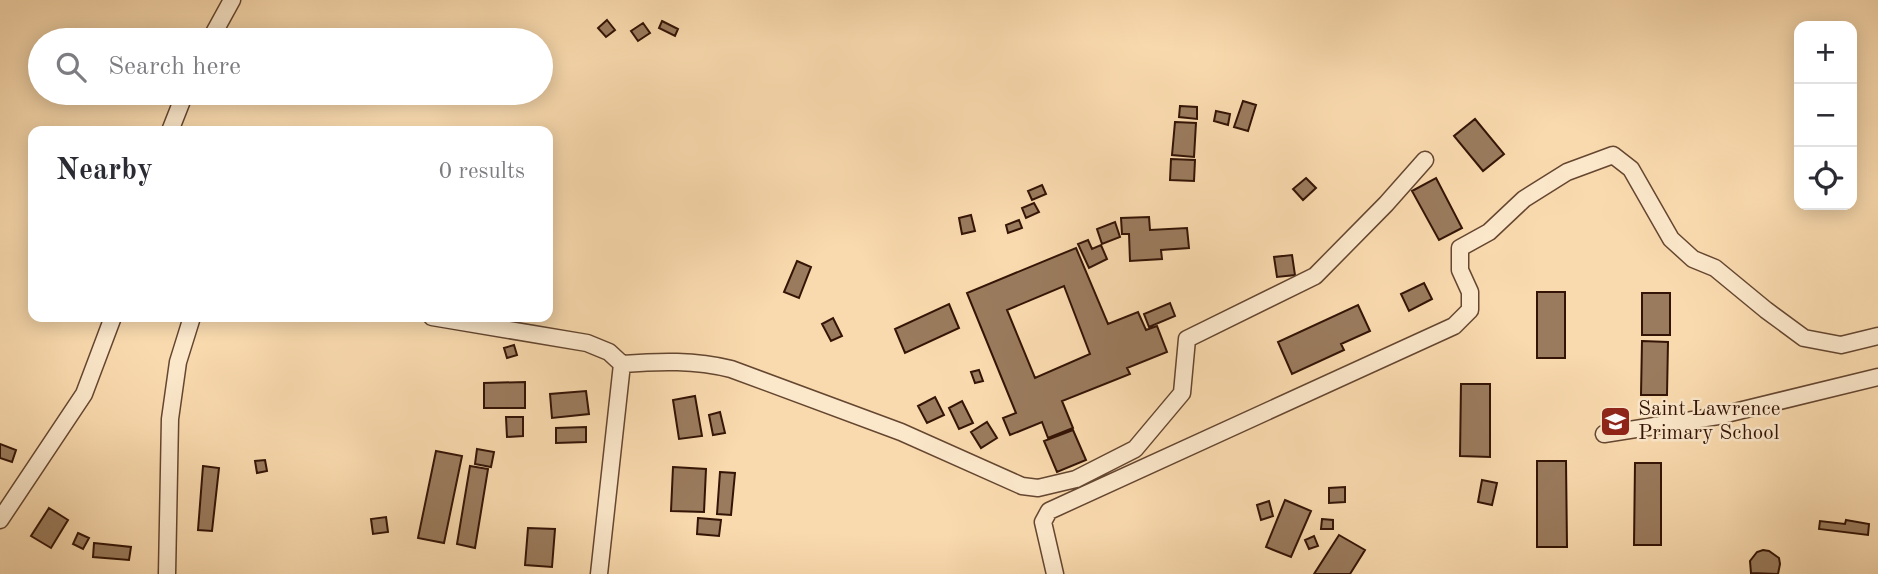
<!DOCTYPE html>
<meta charset="utf-8">
<style>
body{margin:0;font-family:"Old Standard TT",serif;background:#f7f7f7;color:#2b2b33}
.controls{position:absolute;right:21px;top:21px;display:grid;overflow:hidden;border-radius:14px;box-shadow:0 4px 18px #0003}
.controls button{width:63px;height:63px;display:grid;place-items:center;padding:0;border:0;border-bottom:2px solid #e1e1e2;background:#fff;color:#2b2b33;font:35px sans-serif}
.list{margin:0;padding:0;list-style:none}
h2{display:flex;justify-content:space-between;align-items:center;height:91px;margin:0;padding:0 28px;font-size:30px}
h2 small{font-size:23px;font-weight:400;color:#7c7c81}
.icon{flex:none;width:38px;height:38px;fill:none;stroke:currentColor;stroke-width:2;stroke-linecap:round;stroke-linejoin:round}
.map{position:relative;flex:none;width:1878px;height:574px;overflow:hidden}
.search{position:absolute;background:#fff;box-shadow:0 4px 18px #0003;left:28px;top:28px;width:525px;height:77px;display:flex;align-items:center;gap:18px;box-sizing:border-box;padding:0 24px;border-radius:38px;color:#7c7c81;font-size:26px}
.panel{position:absolute;background:#fff;box-shadow:0 4px 18px #0003;left:28px;top:126px;width:525px;height:196px;border-radius:14px}
.map>svg:first-child{display:block}
</style>
<div class="map">
<svg width="1878" height="574" viewBox="0 0 1878 574">
<rect width="100%" height="100%" fill="#f9daae"/>
<filter id="stains"><feTurbulence type="fractalNoise" baseFrequency=".00286" numOctaves="4"/><feColorMatrix values="0 0 0 0 .2 0 0 0 0 .09 0 0 0 0 .02 0 0 0 .5 -.17"/></filter>
<radialGradient id="worn" r=".72"><stop offset=".6" stop-color="#630" stop-opacity="0"/><stop offset="1" stop-color="#630" stop-opacity=".3"/></radialGradient>
<path fill="#9a7b5d" stroke="#341406" stroke-width="2" fill-rule="evenodd" d="M607,20L615,30L606,37L598,28Z
M662,21L678,29L675,36L659,28Z
M643,23L650,33L638,41L631,31Z
M1243,101L1256,105L1248,131L1234,127Z
M1180,106L1197,107V119L1179,117Z
M1216,111L1230,114L1228,125L1214,121Z
M1475,119L1504,154L1483,171L1454,136Z
M1175,122L1196,123L1194,157L1172,155Z
M99,127V131H68V130Z
M1171,159L1195,160L1194,181L1170,180Z
M1306,178L1316,188L1303,200L1293,189Z
M1436,178L1462,228L1439,240L1412,191Z
M1042,185L1046,194L1032,200L1028,191Z
M1034,203L1039,212L1026,218L1022,208Z
M971,215L975,231L962,234L959,218Z
M1149,217L1150,230L1187,228L1189,248L1161,250L1162,259L1130,261L1129,234H1122L1121,218Z
M1019,220L1022,228L1008,233L1006,225Z
M1115,222L1120,237L1102,244L1097,229Z
M1088,240L1092,249L1101,245L1107,259L1089,268L1078,244Z
M1076,248L1108,324L1138,312L1146,330L1157,326L1167,352L1127,368L1130,374L1062,401L1073,428L1048,438L1042,422L1010,435L1003,418L1016,413L967,293ZM1064,286L1090,354L1035,378L1007,310Z
M1292,255L1295,275L1277,277L1274,257Z
M797,261L811,267L799,298L784,292Z
M1424,283L1432,299L1409,311L1401,294Z
M1537,292H1565V358H1537Z
M1642,293H1670V335H1642Z
M1170,303L1175,316L1149,327L1144,314Z
M949,304L959,328L905,353L895,329Z
M1358,305L1370,331L1341,344L1344,350L1292,374L1278,342Z
M833,318L842,336L831,341L822,324Z
M1642,341L1668,342L1667,395H1641Z
M514,345L517,355L507,358L504,348Z
M979,370L983,381L975,383L971,372Z
M525,382V408H484V383Z
M1461,384H1490V457L1460,456Z
M586,391L589,414L552,418L550,394Z
M695,396L702,436L679,439L673,400Z
M935,397L944,415L927,423L918,406Z
M962,401L973,423L959,429L949,408Z
M720,412L725,433L713,435L709,415Z
M506,417H523V436L507,437Z
M987,422L997,438L981,448L971,432Z
M586,427V442L556,443V428Z
M1073,430L1086,460L1057,472L1044,441Z
M0,444L16,450L12,462L0,458Z
M477,449L494,452L491,467L475,464Z
M436,451L462,456L444,543L418,538Z
M265,460L267,471L257,473L255,461Z
M1537,461H1566L1567,547H1537Z
M1635,463H1661V545H1634Z
M203,466L219,468L212,531L198,530Z
M470,466L488,469L475,548L457,544Z
M673,467L706,469L704,512L671,511Z
M720,472L735,473L731,515L717,514Z
M1482,480L1497,483L1492,505L1478,502Z
M1345,487V502L1329,503V488Z
M1285,500L1311,511L1291,557L1266,547Z
M1269,501L1273,516L1261,520L1257,505Z
M49,508L68,520L51,548L31,536Z
M386,517L388,532L373,534L371,519Z
M698,518L721,520L719,536L697,534Z
M1322,519L1333,520V529H1321Z
M1846,520L1869,524L1868,535L1819,529L1820,521L1845,524Z
M528,528L555,529L552,567L525,565Z
M78,533L89,538L83,549L73,544Z
M1339,535L1365,550L1350,574H1314Z
M1314,536L1318,546L1309,549L1305,540Z
M94,543L131,547L129,560L93,557Z
M1763,550L1769,551L1779,558L1780,564L1778,574L1751,573L1750,561L1757,552Z"/>
<g fill="none" stroke-linecap="round" stroke-linejoin="round">
<defs>
<path id="minor" d="M210,40L232,0
M170,131L185,93
M432,317L587,343L609,352L622,364C660,361 695,360 731,369L901,432L1022,486L1038,488L1076,479L1135,449L1182,393L1187,339L1315,276L1386,204L1425,160
M1604,434L1718,416L1878,377
M0,520L84,394L113,317
M167,574L170,419L178,362L192,317
M599,574L622,364
M1055,574L1043,522L1049,511L1454,326L1470,310V292L1460,270V248L1489,232L1524,199L1567,172L1613,155L1631,169L1671,239L1693,259L1715,268L1766,310L1804,338L1841,345L1878,336"/>
</defs>
<use href="#minor" stroke="#654630" stroke-width="19"/>
<use href="#minor" stroke="#fbe7ca" stroke-width="16"/>
</g>
<defs>
<symbol id="school-square" viewBox="-11 -11 22 22"><rect x="-9" y="-9" width="18" height="18" rx="4" fill="#8f2418" stroke="#fbe7ca"/><path d="M0-5L7-2L0 1L-7-2ZM-4 1L0 2.5L4 1V4Q0 6-4 4Z" fill="#fff"/></symbol>
</defs>
<g fill-rule="evenodd">
<use href="#school-square" x="1598" y="404" width="35" height="35"/>
</g>
<g text-anchor="middle" dominant-baseline="central" stroke-width="5" stroke-linejoin="round" paint-order="stroke">
<g font-size="21" fill="#341406" stroke="#fbe7ca" text-anchor="start">
<text x="1638" y="409">Saint Lawrence<tspan x="1638" dy="24">Primary School</tspan></text>
</g>
</g>
<rect width="100%" height="100%" filter="url(#stains)"/>
<rect width="100%" height="100%" fill="url(#worn)"/>
</svg>
<div class="controls">
<button>+</button>
<button>−</button>
<button><svg class="icon" aria-label="locate" viewBox="0 0 24 24"><circle cx="12" cy="12" r="6"/><path d="M12 2v4M12 18v4M2 12h4M18 12h4"/></svg></button>
</div>
<div class="search"><svg class="icon" aria-label="search" viewBox="0 0 24 24"><circle cx="10" cy="10" r="6"/><path d="M15 15l6 6"/></svg>Search here</div>
<section class="panel">
<h2>Nearby<small>0 results</small></h2>
<ul class="list">
</ul>
</section>
</div>
